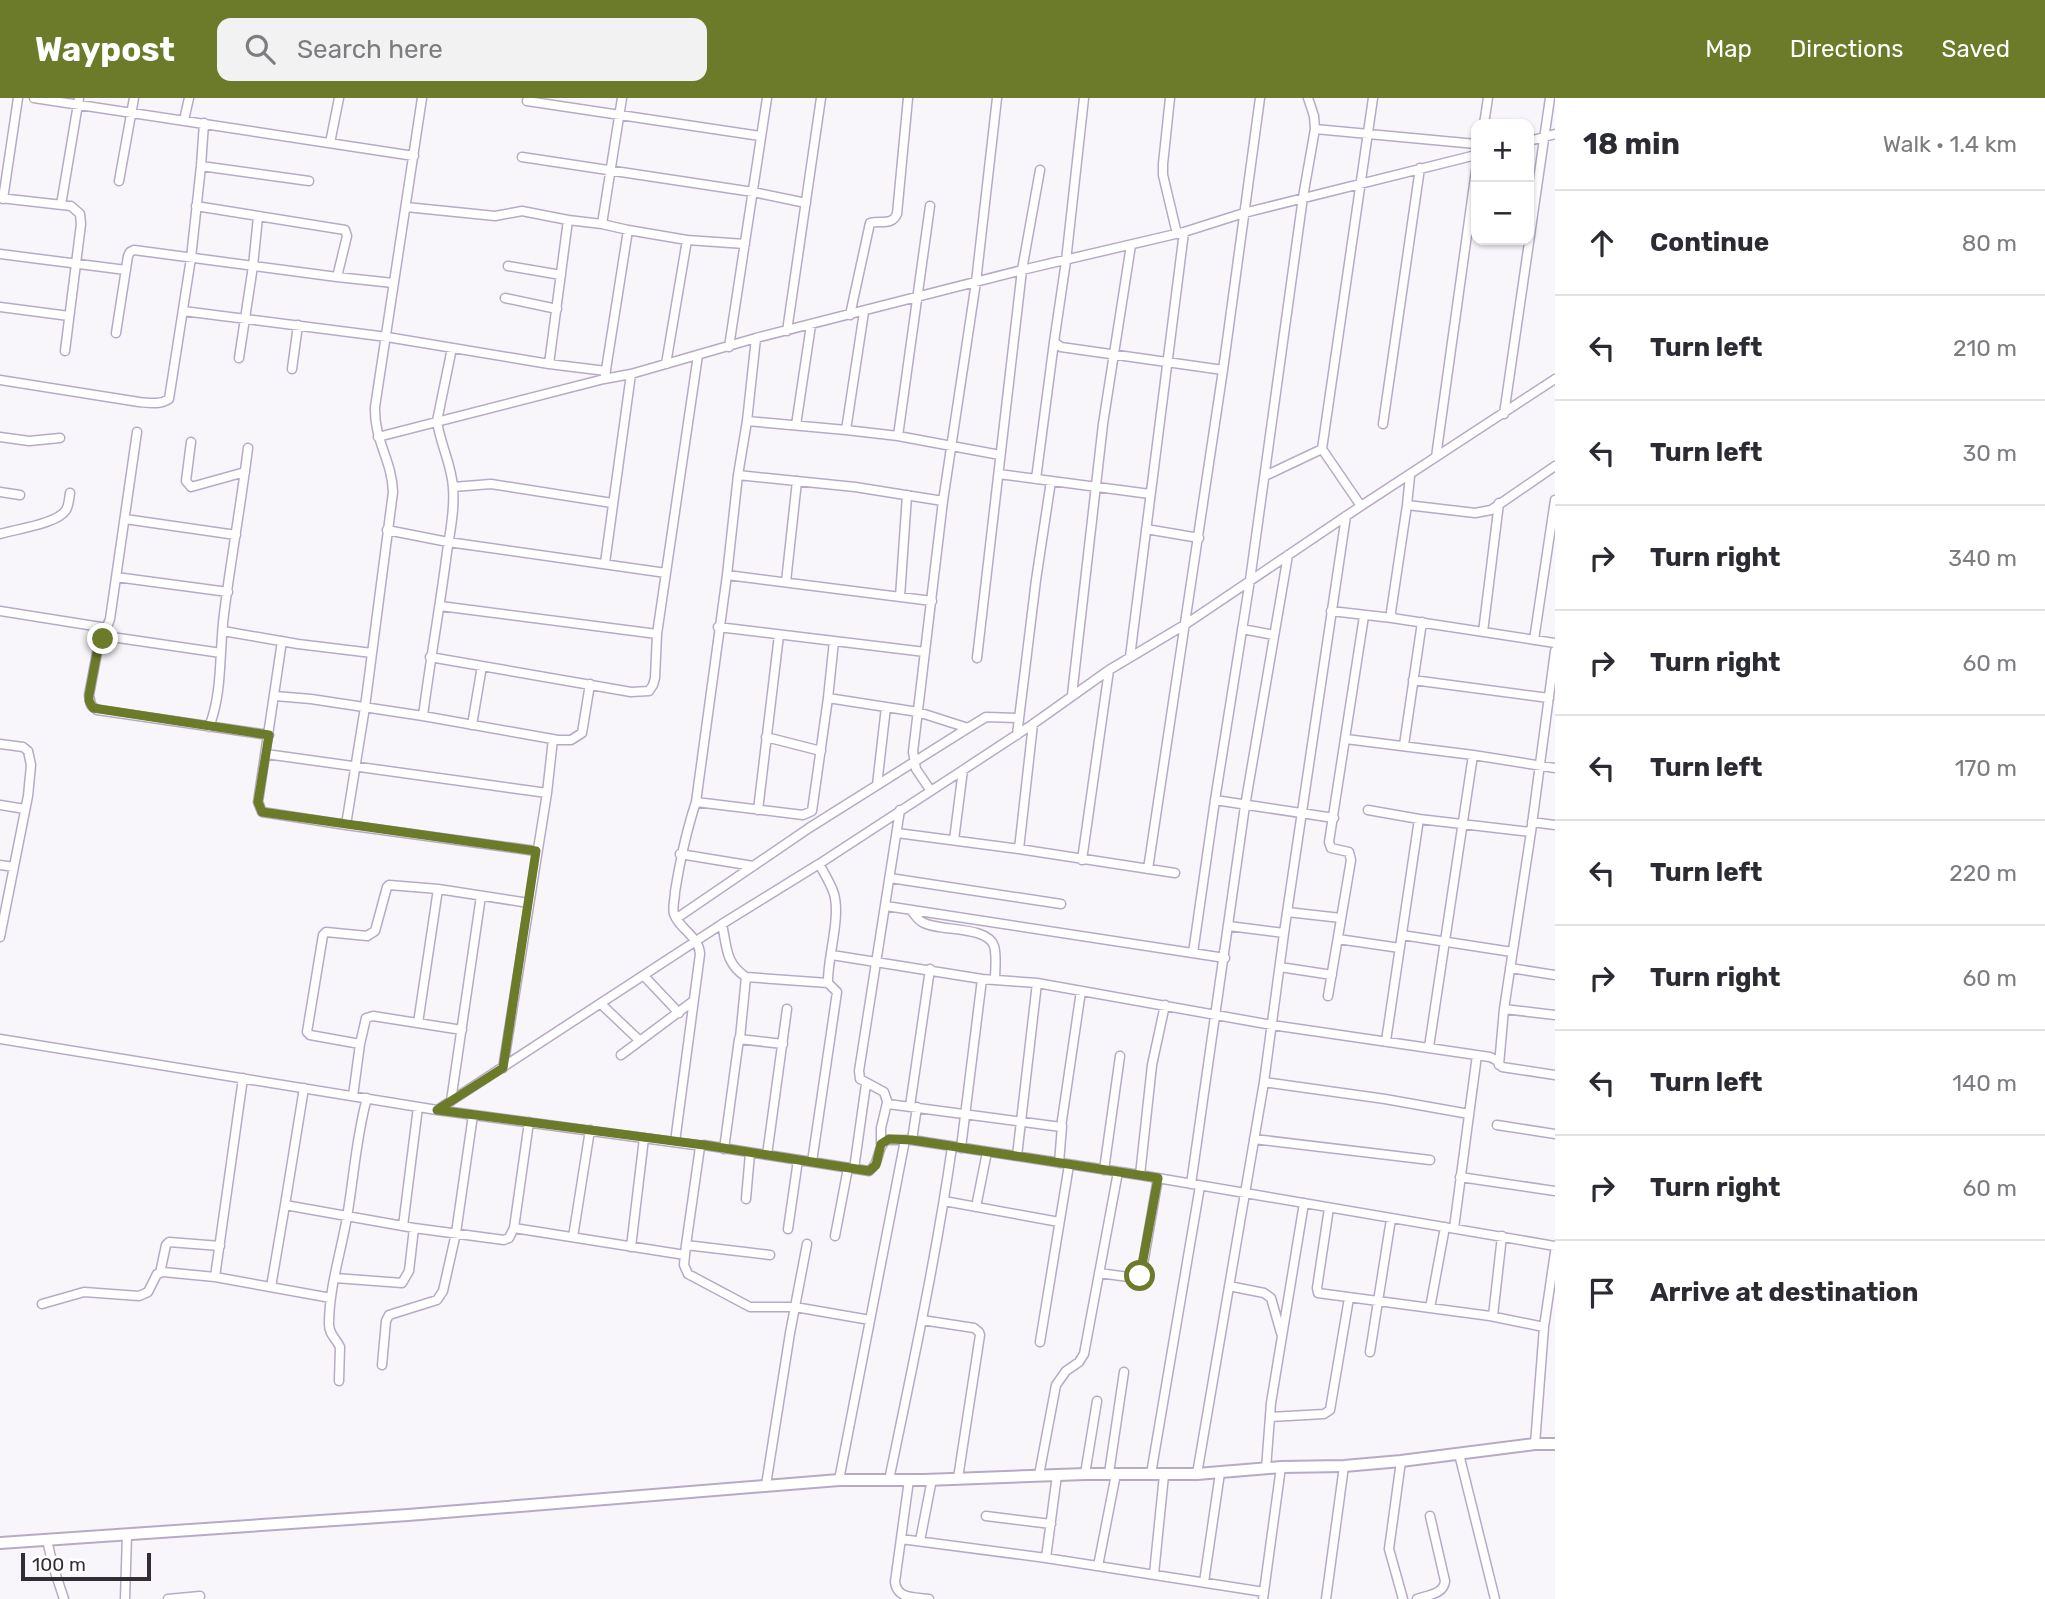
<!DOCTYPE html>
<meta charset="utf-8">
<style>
body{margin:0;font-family:Rubik,sans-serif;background:#f2f2f3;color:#2b2b33}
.controls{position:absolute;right:21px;top:21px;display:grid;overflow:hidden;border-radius:14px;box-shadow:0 2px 5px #0004}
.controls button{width:63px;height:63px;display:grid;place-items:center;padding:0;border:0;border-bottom:2px solid #e1e1e2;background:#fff;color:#2b2b33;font:35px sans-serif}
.scale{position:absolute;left:21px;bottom:18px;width:130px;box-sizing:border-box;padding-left:7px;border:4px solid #322c37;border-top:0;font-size:19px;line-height:24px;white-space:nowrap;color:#322c37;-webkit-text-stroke:5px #fff;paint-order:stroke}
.stop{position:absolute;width:21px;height:21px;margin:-16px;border:5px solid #6b7b29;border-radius:50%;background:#fff}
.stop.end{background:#6b7b29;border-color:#fff;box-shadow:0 2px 7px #0008}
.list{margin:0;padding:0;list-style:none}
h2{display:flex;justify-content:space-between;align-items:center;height:91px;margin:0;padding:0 28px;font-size:30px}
h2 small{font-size:23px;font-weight:400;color:#7c7c81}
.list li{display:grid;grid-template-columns:46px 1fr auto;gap:21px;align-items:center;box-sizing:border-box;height:105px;padding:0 28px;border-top:2px solid #e1e1e2}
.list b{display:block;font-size:26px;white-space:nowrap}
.list em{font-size:23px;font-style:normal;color:#7c7c81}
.icon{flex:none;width:38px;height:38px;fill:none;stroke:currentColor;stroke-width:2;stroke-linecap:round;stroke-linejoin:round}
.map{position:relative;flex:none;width:1555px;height:1501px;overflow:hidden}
header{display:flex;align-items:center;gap:42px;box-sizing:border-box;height:98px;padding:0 35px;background:#6b7b29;color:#fff}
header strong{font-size:33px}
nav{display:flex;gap:38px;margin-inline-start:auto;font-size:24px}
.search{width:490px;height:63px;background:#f2f2f3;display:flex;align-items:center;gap:18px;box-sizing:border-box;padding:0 24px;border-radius:14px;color:#7c7c81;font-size:26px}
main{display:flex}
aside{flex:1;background:#fff}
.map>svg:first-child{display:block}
</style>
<header>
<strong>Waypost</strong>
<div class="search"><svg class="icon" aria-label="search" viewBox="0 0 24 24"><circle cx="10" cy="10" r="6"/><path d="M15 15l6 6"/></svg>Search here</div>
<nav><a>Map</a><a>Directions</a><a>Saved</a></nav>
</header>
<main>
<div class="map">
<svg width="1555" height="1501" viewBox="0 0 1555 1501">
<rect width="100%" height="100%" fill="#f8f6fb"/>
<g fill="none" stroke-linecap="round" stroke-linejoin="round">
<defs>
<path id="minor" d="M34,0L414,58
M1084,0L1066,163L1054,244L1061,249L1223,272
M1170,0L1163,66V77L1177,136
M1308,0L1314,18L1315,31L1476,46
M527,3L760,38
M184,22L189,0
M1484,26L1488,0
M1529,43L1555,36
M330,45L339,0
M522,59L753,94L806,105
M201,68L309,83
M119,83L134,0
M0,100L71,108L80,116L81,126L65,253
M3,101L18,0
M61,107L79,0
M196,108L345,132L347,138L337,179
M406,109L495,118L522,113L568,122L602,126L628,132L687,142L745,146
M602,126L622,0
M0,156L126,172
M508,168L561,177
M505,200L557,211
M0,209L69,218
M183,213L387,239L549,266L606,273
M850,217L870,125C880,122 892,128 897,116L908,0
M787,233L821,0
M116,235L128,158L130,154L134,152L337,179L393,185
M729,249L767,0
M239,260L253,168L258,119
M549,266L568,122
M666,266L687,142
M292,271L298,227
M605,278L628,132
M0,282L139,304C150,305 160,307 169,301L191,160L201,68L204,25
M1504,316L1550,0
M747,323L846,332L898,338L1000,357
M1383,326L1420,70
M796,327L811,227
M846,332L864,214
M137,334L110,521L97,555L89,597L91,607L97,612L269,637
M898,338L930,108
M0,339L29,343L60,340
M378,339L604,281L631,276L756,240L1022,172L1184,134L1244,115L1476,57
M191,344L186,383L191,389L245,374
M1322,351L1361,408
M1436,359L1476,72
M999,376L1150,396
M738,377L855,389L943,403
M1265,378L1322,351L1373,0
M1410,378L1407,407L1391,514L1392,520L1555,545
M1036,381L1054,244
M453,389L491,386L612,405
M0,394L20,397
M1407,407L1475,415L1491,412L1555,368
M125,421L236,437
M1146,431L1199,440
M387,432L448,444L666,475
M0,436C16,431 57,426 66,412C69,407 69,401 70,395
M605,465L631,276
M727,477L932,503
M116,479L228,494
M786,484L797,383
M900,499L907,397
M440,508L657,536
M0,513L107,530
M1331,513L1392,520
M718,529L925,554
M1242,531L1274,537
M223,533L298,546L372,555
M1483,534L1499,405
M105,538L221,555
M1534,542L1555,402
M282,543L258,704L262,714L346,727L536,753
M430,559L631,594L649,593L653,587L655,580L657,536L698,257
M1130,559L1184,134
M977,560L1022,172L1040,72
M1413,582L1549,600
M1072,597L1103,326L1131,147
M275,598L311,601L423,618L558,642H571L582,635L590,586
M828,600L918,614L968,630
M423,618C430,563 440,509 447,454C450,434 455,411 453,390C452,367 440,346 437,323L452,250
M472,627L482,568
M209,629C223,594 219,553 224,516C231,461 241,406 248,350
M1017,637L1036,482L1051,383
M766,639L821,653
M1346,641L1473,657L1555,670
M0,646L23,649L28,653L31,667L28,698L0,839
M1404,647L1422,524
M266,656L547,695
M877,687L886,609
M931,693L916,671L913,654L943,403L976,184L997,0
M1215,702L1334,720
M696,704L803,717L812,713L828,600L834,543
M0,707L25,711
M758,712L779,537
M900,712C887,799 872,886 859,973L860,981L884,994L888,1006L1061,1029L1081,893
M1368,712L1419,721L1531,734
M1532,724L1555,727
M346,727L365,609L393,394C392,362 374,343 375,309L422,0
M897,735L1019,751L1175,775
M954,742L963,672
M1019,751L1033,626
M680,756L753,768
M1082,762L1109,572
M0,767L14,769
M1148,771L1223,272L1260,0
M890,780L1061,806
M886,808L1225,860
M911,812C914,816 917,821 922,824C938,834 987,827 994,848C997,858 995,871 995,882
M1287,814L1341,820
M677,820L809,730L968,630L986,619L1019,620
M722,826C727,849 725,865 746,879L740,940
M1229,828L1284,835
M1402,837L1512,854
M1338,841L1400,850
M1193,855L1215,702L1250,482L1303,99L1315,31
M832,857L982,881L1037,885L1272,927L1490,959L1496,962L1502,969L1555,977
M1280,869L1332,877
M1510,870L1555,877
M644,878L679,915
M746,879L828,885
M1328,898L1351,762L1349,754L1331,750L1329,744L1364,518
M601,906L640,943
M1504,911L1555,917
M418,925L438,791
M0,941L437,1012L702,1048
M1386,943L1419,721
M360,946L310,937L307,934L323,837L326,834L367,838L375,833L387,789L389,787L438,791L529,805
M1429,949L1473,657
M621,957L692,904
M1499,967L1504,911L1531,734L1555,553
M503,970L547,695L553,641
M1264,984L1385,1001L1469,1016
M304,990L285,1107L414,1130L504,1142L509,1140L514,1130L529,1024
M353,998L360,946L366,920L373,918L462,932
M451,1003L481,798
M910,1008L930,871
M437,1012L722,826L819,766L963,672L1033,626L1109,572L1186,526L1361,408L1555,281
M1497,1027L1555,1036
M1254,1041L1430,1062
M912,1042L917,1009
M675,1044L700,856C699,838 680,832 674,816C672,810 675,801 675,794C680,763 686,734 696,704L727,477L738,377L747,323L756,240
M881,1046V1030L887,1005
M961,1050L982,881
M724,1051L739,941L783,946
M767,1057L787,911
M1017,1058L1037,885
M812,1064L837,894L828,885C827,861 841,820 834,796C831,786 824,775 819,766
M1059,1065L1062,1028
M854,1071L866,986
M1104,1072L1120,958
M1140,1077L1152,967L1165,907
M1460,1079L1555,1093
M1191,1086L1245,708L1288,457
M746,1101L750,1055
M944,1103L1059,1124
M976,1109L987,1054
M1329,1110L1317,1190L1318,1195L1490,1218L1544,1229
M403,1128L418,1009
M514,1130L685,1157
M1454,1130L1477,957
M788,1131L798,1062
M835,1138L848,1070
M573,1139L590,1032
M686,1147L770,1157
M631,1149L644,1040
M160,1175L166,1147L169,1144L220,1148
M1099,1175L1136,1180L1141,1178L1158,1080
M215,1179L243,980
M335,1180L402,1185L409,1173L414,1130
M1229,1188L1264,1195L1271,1200L1281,1235
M271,1189L285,1107
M42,1206L84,1194L139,1198L148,1194L157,1176L163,1174L215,1179L331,1200
M1430,1210L1445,1129
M1493,1218L1502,1138
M870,1222L795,1209H750L688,1176L684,1167L686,1147L700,1049L704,1047L869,1073C881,1064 876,1051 886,1042H912L1140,1077L1555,1148
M922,1222L974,1230L979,1234L980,1237L958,1380
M1040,1244L1069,1067
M1370,1254L1391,1121
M382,1267L386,1223L389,1217L437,1202L443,1193L456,1135L473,1017
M339,1283L340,1249C336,1240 329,1237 329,1226C329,1190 341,1154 347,1119C354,1079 356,1039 367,1000
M1270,1319L1324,1316L1330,1312L1349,1200
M1535,1346L1544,1229L1555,1154
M1459,1356L1495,1501
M1401,1363L1389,1451L1403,1501
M1266,1371L1271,1305L1304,1105
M1109,1375L1124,1274
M1085,1376L1097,1303
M1151,1376L1200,1088
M1197,1376L1264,984L1285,828L1346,418
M1039,1377L1056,1287L1066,1273L1079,1264L1084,1256L1118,1074
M839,1382L905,1042
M889,1382C912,1271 936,1160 952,1049
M909,1382L895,1484C897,1501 914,1499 929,1501
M766,1387L790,1235L807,1146
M986,1418L1051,1426
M901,1441L1046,1460L1264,1494
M47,1442L53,1468L64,1501
M920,1443L932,1381
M1046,1460L1057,1377
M1098,1468L1116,1376
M1154,1476L1164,1377
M1204,1484L1220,1375
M125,1501L127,1436
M168,1501L200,1498
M1263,1501L1281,1369
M1326,1501L1344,1368
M1417,1501C1428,1497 1444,1496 1445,1483L1430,1418"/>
<path id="tertiary" d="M0,1445L408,1417L839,1382H925L1085,1376H1197L1281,1369L1344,1368L1401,1363L1535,1346H1555"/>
</defs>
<use href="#minor" stroke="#b8aac5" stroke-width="11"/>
<use href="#tertiary" stroke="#b8aac5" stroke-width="14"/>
<use href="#minor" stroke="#fff" stroke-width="8"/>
<use href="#tertiary" stroke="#fff" stroke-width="10"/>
</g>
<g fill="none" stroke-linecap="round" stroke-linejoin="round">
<path stroke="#6b7b29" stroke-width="9" d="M103,541L97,555L89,597V603L93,610L269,637L258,704L262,714L536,753L503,970L437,1012L704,1047L869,1073L876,1067L881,1046L889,1041L912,1042L1158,1080L1140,1178"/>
</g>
</svg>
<div class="controls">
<button>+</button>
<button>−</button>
</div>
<div class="scale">100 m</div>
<div class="stop" style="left:1140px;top:1178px"></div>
<div class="stop end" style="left:103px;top:541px"></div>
</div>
<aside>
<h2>18 min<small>Walk · 1.4 km</small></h2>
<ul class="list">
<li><svg class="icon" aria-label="ahead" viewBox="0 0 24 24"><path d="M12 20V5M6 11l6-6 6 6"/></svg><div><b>Continue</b></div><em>80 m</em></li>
<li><svg class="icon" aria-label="left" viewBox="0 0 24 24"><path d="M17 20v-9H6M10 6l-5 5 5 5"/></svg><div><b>Turn left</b></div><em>210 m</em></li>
<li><svg class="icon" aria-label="left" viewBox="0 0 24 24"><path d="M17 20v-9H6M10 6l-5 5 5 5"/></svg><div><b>Turn left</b></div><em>30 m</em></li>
<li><svg class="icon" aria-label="right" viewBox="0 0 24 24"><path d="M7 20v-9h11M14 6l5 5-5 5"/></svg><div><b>Turn right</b></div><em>340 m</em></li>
<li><svg class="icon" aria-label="right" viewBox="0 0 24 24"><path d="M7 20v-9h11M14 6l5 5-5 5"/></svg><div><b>Turn right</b></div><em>60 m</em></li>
<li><svg class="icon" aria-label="left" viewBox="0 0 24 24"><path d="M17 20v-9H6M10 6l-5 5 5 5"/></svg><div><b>Turn left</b></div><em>170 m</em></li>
<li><svg class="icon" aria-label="left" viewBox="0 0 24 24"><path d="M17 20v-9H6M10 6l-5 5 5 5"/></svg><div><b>Turn left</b></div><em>220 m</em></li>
<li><svg class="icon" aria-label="right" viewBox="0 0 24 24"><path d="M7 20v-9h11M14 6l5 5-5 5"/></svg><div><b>Turn right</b></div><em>60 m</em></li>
<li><svg class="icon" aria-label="left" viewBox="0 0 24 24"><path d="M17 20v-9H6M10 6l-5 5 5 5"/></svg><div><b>Turn left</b></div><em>140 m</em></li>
<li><svg class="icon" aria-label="right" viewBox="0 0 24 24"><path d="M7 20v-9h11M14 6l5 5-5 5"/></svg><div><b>Turn right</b></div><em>60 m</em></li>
<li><svg class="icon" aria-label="arrive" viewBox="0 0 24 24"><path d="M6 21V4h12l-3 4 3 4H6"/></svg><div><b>Arrive at destination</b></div></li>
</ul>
</aside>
</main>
